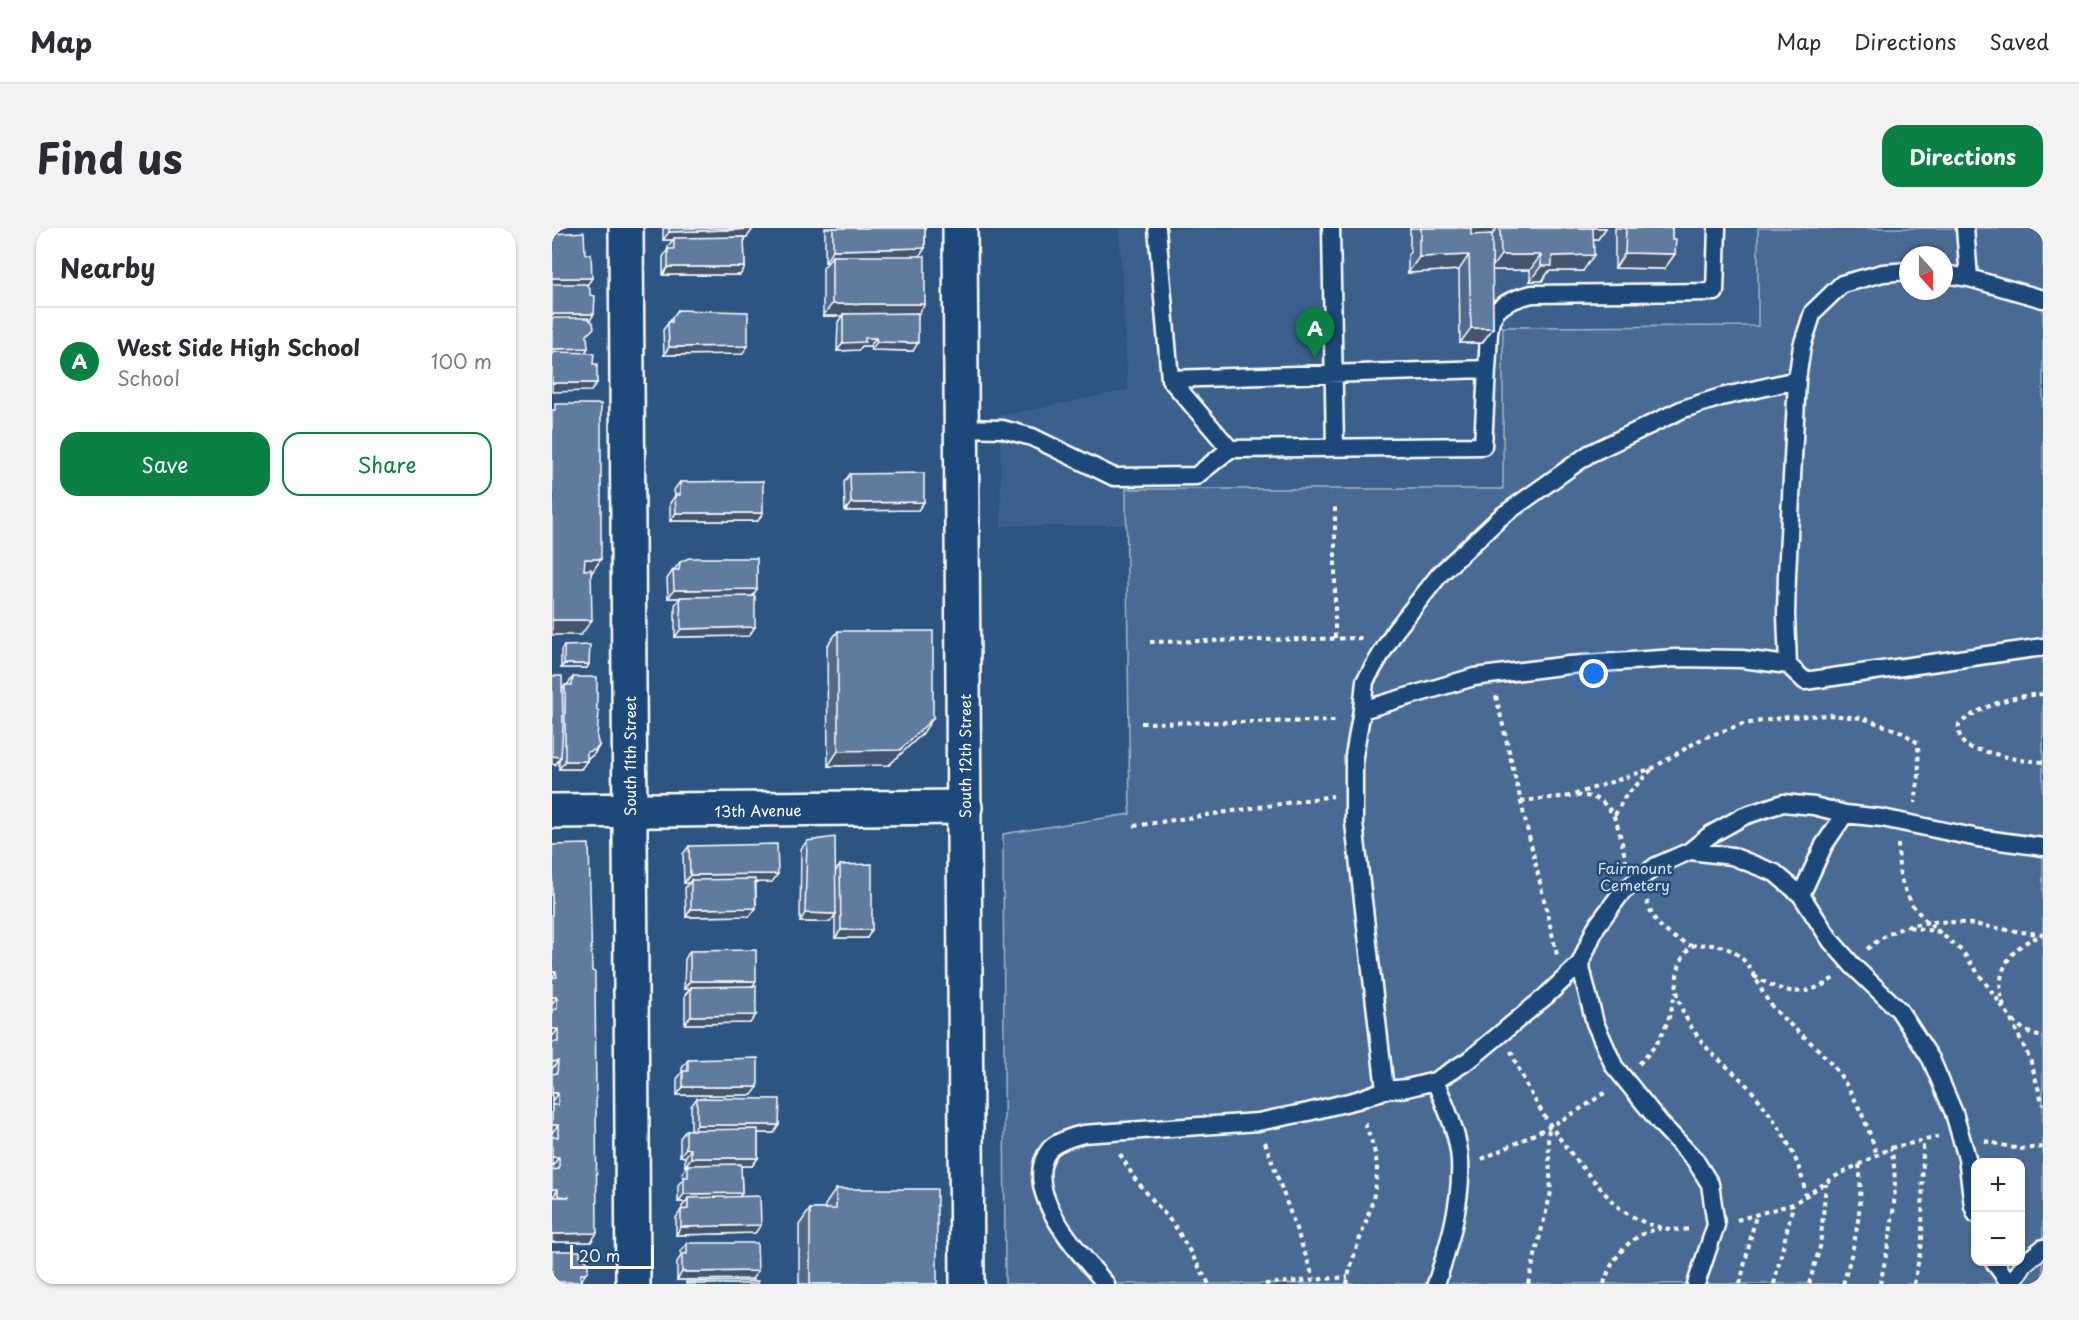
<!DOCTYPE html>
<meta charset="utf-8">
<style>
body{margin:0;font-family:"Playpen Sans",sans-serif;background:#f2f2f3;color:#2b2b33}
.controls{position:absolute;right:18px;bottom:18px;display:grid;overflow:hidden;border-radius:12px;box-shadow:0 2px 4px #0004}
.controls button{width:54px;height:54px;display:grid;place-items:center;padding:0;border:0;border-bottom:2px solid #e1e1e2;background:#fff;color:#2b2b33;font:30px sans-serif}
.compass{position:absolute;left:1347px;top:18px;width:54px;height:54px;border-radius:50%;background:#fff;box-shadow:0 2px 4px #0004;rotate:159deg}
.scale{position:absolute;left:18px;bottom:15px;width:84px;box-sizing:border-box;padding-left:6px;border:3px solid #fff;border-top:0;font-size:16px;line-height:21px;white-space:nowrap;color:#fff;-webkit-text-stroke:4px #1f4a7a;paint-order:stroke}
.you{position:absolute;left:1042px;top:446px;width:21px;height:21px;margin:-15px;border:4px solid #fff;border-radius:50%;background:#1a73e8;box-shadow:0 0 0 9px #1a73e833}
.badge{display:grid;place-items:center;width:39px;height:39px;border-radius:50%;background:#0b8043;color:#fff;font-size:20px;font-weight:700}
.pin{position:absolute;translate:-50% -50px;filter:drop-shadow(0 2px 3px #0008)}
.pin::after{content:'';position:absolute;top:32px;width:21px;height:18px;background:inherit;clip-path:polygon(0 0,100% 0,50% 100%)}
.list{margin:0;padding:0;list-style:none}
h2{display:flex;justify-content:space-between;align-items:center;height:78px;margin:0;padding:0 24px;font-size:26px}
h2 small{font-size:20px;font-weight:400;color:#7c7c81}
.list li{display:grid;grid-template-columns:39px 1fr auto;gap:18px;align-items:center;box-sizing:border-box;height:108px;padding:0 24px;border-top:2px solid #e1e1e2}
.list b{display:block;font-size:22px;white-space:nowrap}
.list p{margin:0;font-size:20px;white-space:nowrap;color:#7c7c81}
.list em{font-size:20px;font-style:normal;color:#7c7c81}
.actions{display:flex;gap:12px;padding:18px 24px}
.actions a{flex:1;padding:14px 0;border:2px solid #0b8043;border-radius:18px;text-align:center;font-size:21px;color:#0b8043}
.actions .main{background:#0b8043;color:#fff}
.map{position:relative;flex:none;width:1491px;height:1056px;overflow:hidden;border-radius:18px}
header{display:flex;align-items:center;gap:36px;box-sizing:border-box;height:84px;padding:0 30px;background:#fff;border-bottom:2px solid #e1e1e2}
header strong{font-size:28px}
nav{display:flex;gap:33px;margin-inline-start:auto;font-size:21px}
.intro{display:flex;align-items:center;justify-content:space-between;box-sizing:border-box;height:144px;padding:0 36px}
h1{margin:0;font-size:42px}
.button{padding:15px 27px;border-radius:18px;background:#0b8043;color:#fff;font-size:21px;font-weight:700}
main{display:flex;gap:36px;padding:0 36px}
aside{flex:1;background:#fff;border-radius:18px;box-shadow:0 2px 4px #0004}
.map>svg:first-child{display:block}
</style>
<header>
<strong>Map</strong>
<nav><a>Map</a><a>Directions</a><a>Saved</a></nav>
</header>
<div class="intro"><h1>Find us</h1><a class="button">Directions</a></div>
<main>
<aside>
<h2>Nearby<small></small></h2>
<ul class="list">
<li><span class="badge">A</span><div><b>West Side High School</b><p>School</p></div><em>100 m</em></li>
</ul>
<div class="actions"><a class="main">Save</a><a>Share</a></div>
</aside>
<div class="map">
<svg width="1491" height="1056" viewBox="0 0 1491 1056">
<rect width="100%" height="100%" fill="#2c5582"/>
<filter id="ink" filterUnits="userSpaceOnUse"><feTurbulence type="fractalNoise" baseFrequency=".0167" numOctaves="2"/><feDisplacementMap in="SourceGraphic" scale="12" xChannelSelector="R" yChannelSelector="G"/><feConvolveMatrix kernelMatrix="1 2 1 2 8 2 1 2 1" color-interpolation-filters="sRGB"/></filter>
<g filter="url(#ink)">
<path fill="#3b618b" d="M567,0H1206V98L951,99V261H575L574,297L449,298L448,188L576,162Z"/>
<path fill="#486b92" stroke="#a4b5c8" stroke-width="1.5" fill-rule="evenodd" d="M1206,0H1491V1056H453L451,606L578,586L574,261H951V99L1206,98ZM1356,27H1392V63H1356ZM1424,934H1468V1034H1424Z"/>
<g fill="none" stroke-linecap="round" stroke-linejoin="round">
<defs>
<path id="service" d="M605,0L618,151L678,221
M779,0L783,220
M1413,0L1417,50
M1392,46L1417,50L1491,71
M618,151L935,141C939,95 929,79 980,66L1163,64L1165,0
M409,200L450,201L480,209L562,249L644,248L678,221L931,218L935,141
M1236,437L1234,387L1235,347L1245,152L1250,118L1261,84L1290,56L1331,45L1356,43
M810,482L922,449L1017,437L1124,430L1190,431L1236,437L1253,453L1491,419
M1138,623L1180,628L1223,645L1249,667L1272,617L1293,586
M1249,667L1279,713L1301,738L1347,782L1379,831L1402,885L1415,930L1421,978L1424,986
M1028,736L1043,795L1062,838L1109,896L1143,932L1158,956L1164,997L1144,1056
M883,853C893,877 907,907 908,933C910,975 897,1017 884,1056
M833,862L802,595V528L810,482L813,453L843,403L888,346L950,288L1037,226L1131,181L1169,169L1245,152
M1442,1034L1458,1056
M554,1056C529,1027 466,961 498,921C505,913 521,909 531,906L706,894L756,884L805,872L833,862L855,860L883,853L917,832L994,768L1028,736L1044,699L1070,664L1104,638L1138,623L1158,607L1192,588L1231,575L1262,578L1293,586L1330,590L1426,610L1491,619
M1459,1056L1473,1035L1491,1020"/>
<path id="minor" d="M0,583L413,579"/>
<path id="tertiary" d="M74,0L81,1056
M408,0L415,1056"/>
</defs>
<use href="#service" stroke="#fff" stroke-width="21"/>
<use href="#minor" stroke="#fff" stroke-width="38"/>
<use href="#tertiary" stroke="#fff" stroke-width="38"/>
<path stroke="#fff" stroke-width="4" stroke-dasharray="4.5 4.5" stroke-linecap="butt" d="M783,410V276
M598,414L813,410
M1491,466C1460,468 1431,477 1407,496C1406,506 1408,512 1415,519L1467,532L1491,534
M944,468L1005,727
M589,495L787,493
M1024,568C1065,565 1067,604 1074,634
M969,573L1018,568L1101,540L1151,510L1191,496L1236,489L1276,487L1310,490L1350,504L1366,515L1367,547L1363,575
M1063,587L1072,570L1100,541
M582,598L781,568
M1346,616L1347,642L1351,658L1361,678L1374,693L1410,723L1456,786L1478,831L1491,877
M1095,673C1102,698 1116,707 1139,718
M1357,699L1388,704
M1315,721C1373,673 1425,702 1491,706
M1202,748C1232,766 1254,771 1283,749
M1452,778C1440,747 1459,715 1490,708
M1461,792C1469,801 1479,807 1491,809
M959,823C980,874 1007,914 1044,955C1053,965 1062,977 1073,984C1093,997 1116,1004 1139,1001
M1087,836C1109,814 1118,794 1123,764
M1433,913L1467,921L1491,919
M713,914L762,1051
M568,926L583,951L623,998L657,1056
M930,931C973,911 1017,891 1055,863
M1254,969C1248,929 1229,900 1204,868C1191,851 1173,838 1158,823C1131,794 1109,752 1139,718C1155,715 1172,716 1186,727C1202,739 1207,762 1219,777C1235,797 1258,811 1275,831C1300,859 1314,892 1325,927
M1185,992L1241,976L1284,948L1339,920L1386,909
M713,1056L796,1049
M795,1056C801,1017 824,982 825,943C825,925 818,909 812,893
M976,1056L999,964L996,911L997,900
M1052,1056C1059,1030 1080,1004 1108,1001
M1188,1056L1204,987
M1222,1056L1241,977
M1257,1056L1268,1019L1274,956
M1291,1056C1303,1017 1312,977 1307,935
M1328,1056C1337,1014 1349,963 1339,920
M1362,1056L1370,1015L1371,913"/>
<use href="#service" stroke="#1f4a7a" stroke-width="16"/>
<use href="#minor" stroke="#1f4a7a" stroke-width="33"/>
<use href="#tertiary" stroke="#1f4a7a" stroke-width="33"/>
</g>
<path fill="#516b89" stroke="#fff" stroke-width="1.5" d="M111,0H201L195,9L192,10L193,39L188,47H111V29L116,21V18L121,12H111Z
M273,0H373V20L367,28L366,87L361,123L319,122L318,118H310L307,122L285,123L286,94L290,88H271V40L276,34H273Z
M858,0H1054L1046,11H1041L1031,43H997L990,53H978V42H940L941,100L930,115H908L907,42L856,45V28L858,24Z
M1063,0H1120V11L1123,26L1112,41L1063,40Z
M126,82L190,126L112,127L111,102Z
M298,246L372,274L366,282L293,283L292,254Z
M128,254L206,293H118V275L123,268L122,262Z
M128,334L200,368L197,408L123,409V377L128,370H116L115,351L121,342H122Z
M286,403L371,505L337,537L276,538L275,418Z
M12,418L37,436L35,440H9V422Z
M21,449L47,518L42,526L37,530L35,531L29,541H7V531L3,537L11,461L13,457H15Z
M255,613L283,644L288,637L315,710H283V687L278,694H248L249,621Z
M0,617L39,1014H0L1,942V937H0Z
M137,618L220,654H204V680L198,688L134,689L133,660L137,655H132L131,626Z
M138,723L200,758L198,795L133,796V767L138,761H132L133,731Z
M136,832L200,867H125V851L130,844V840Z
M145,870L222,905H206V930L200,938H189L190,965L187,969L209,997L203,1005L124,1007V990L129,982H130V978L134,974H126V957L131,951L130,945L135,938H133V929L128,928V910L134,902H139V878Z
M284,961L385,1056H247V997L258,981H273V977Z
M135,1015L200,1051L125,1052V1034L129,1028V1023Z"/>
<path fill="#42576f" stroke="#fff" stroke-width="1.5" d="M917,0H945L937,11L908,12Z
M1038,0H1054L1046,11H1030Z
M201,1L195,9L122,12V10L121,12H111L117,4Z
M373,20L365,32L280,28L276,34H273L281,22Z
M1073,25L1123,26L1112,41L1063,40Z
M917,27L907,42L856,45L867,29Z
M949,27H989L978,42H938Z
M1042,27L1031,43H997L990,53H978L989,38L1000,28Z
M116,39H193L188,47H111Z
M0,50H40L32,62H0Z
M280,76H373L365,88L291,86L290,88H271Z
M0,86H42L37,94H0Z
M919,100H941L930,115H908Z
M313,110H324L318,118H310L307,122L285,123L291,115Z
M325,114L366,115L361,123L319,122Z
M196,118L190,126L112,127L117,119Z
M36,120L30,129H0V121Z
M0,155H45L39,163L0,164Z
M372,274L366,282L293,283L299,275Z
M124,285H211L206,293H118Z
M33,331H49L39,346H22Z
M205,361L200,369L116,370L122,362Z
M0,392H40L29,407H0Z
M203,399L197,408L123,409L129,401Z
M12,436H37L35,440H9Z
M381,490L371,505L337,537L276,538L286,523Z
M47,518L42,526L37,530L29,532L35,524Z
M0,528L9,529L3,537L0,536Z
M13,533H35L29,541H7Z
M226,646L220,654L139,655V652L137,655H132L138,647Z
M204,680L198,688L134,689L139,681Z
M253,685L284,686L278,694H248Z
M289,702H320L315,710H283Z
M0,744H4L0,750Z
M138,753H204L199,761L139,759L138,761H132Z
M0,769H5L0,776Z
M204,787L198,795L133,796L139,788Z
M0,801H6L0,809Z
M6,833L0,841V834Z
M131,859H206L200,867H125Z
M0,865H6L0,873Z
M0,897H6L0,905Z
M145,897H227L222,905H139Z
M134,920L139,921L133,929L128,928Z
M0,929H7L1,937H0Z
M139,930H206L200,938H136V937L135,938H133Z
M0,961H6L1,969H0Z
M190,965L184,973L136,970L134,974H126L132,966Z
M209,997L203,1005L124,1007L129,999Z
M45,1005L39,1014H0V1006Z
M36,1042L27,1056H0V1054L29,1046Z
M206,1043L200,1051L125,1052L130,1044Z"/>
<path fill="#5e7c9f" stroke="#fff" stroke-width="1.5" d="M117,0H201V1L117,4Z
M281,0H373V20L281,22Z
M869,0H919V7L940,6L941,100H919L917,27L867,29V12H869Z
M948,0H1041L1042,27L1000,28V38H989V27H949Z
M1074,0H1120V11H1124L1123,26L1073,25Z
M32,4L33,26H39L40,50H0V6Z
M192,9L193,39H116V21H122V10Z
M280,28H373V76H280Z
M0,56H34L38,61V67L43,68L42,86H0Z
M126,82L196,84V118L117,119L116,94H120V90Z
M366,85V115L325,114L324,110H313V114L291,115V86Z
M0,90H36L41,95L42,100L35,107L36,120L0,121Z
M3,124L42,125L41,136H45V155H0V126Z
M3,176H49V331H33L32,342L39,341L40,392H0V182H3Z
M372,245V274L299,275L298,246Z
M211,253V285H124L123,267H128V254Z
M137,330H205V361L122,362L121,342H127L128,334Z
M203,368V399L129,401L128,369Z
M286,403H381V490L348,522L286,523Z
M38,417L37,436H12V418Z
M0,448H10L11,498L9,529L0,528Z
M21,449H45V482L47,483L45,510L47,518L43,522L35,524V533H13V457H20Z
M283,609L284,686L253,685L255,613Z
M37,616L40,743L43,744L45,1005L0,1006V969H18L6,968V961H0V942L7,941V929H0V909H6V897H0V877H6V865H0V846L5,845L6,833L0,834V814H6V801H0V782L5,781V769H0V750L5,749L4,744H0V617Z
M225,616L226,646L138,647L137,618Z
M320,636V702H289L288,637Z
M203,651L204,680L139,681V652Z
M204,722V753H138V723Z
M204,758V787L139,788V759Z
M206,830V859H131V843H136V832Z
M145,870L228,871L227,897H145Z
M206,901V930H139V921L134,920V902Z
M189,936L190,965L132,966V949H136V937Z
M284,961H385V1056H258V981H284Z
M208,968L209,997L129,999V982L136,981V970Z
M135,1015H205L206,1043L130,1044V1026H135Z
M0,1023H28V1028L31,1029L36,1035V1042L33,1046H29L28,1054H0Z
M206,1053V1056H134V1054Z"/>
</g>
<g text-anchor="middle" dominant-baseline="central" stroke-width="5" stroke-linejoin="round" paint-order="stroke">
<g font-size="15" fill="#fff" stroke="#1f4a7a">
<text transform="translate(77 528) rotate(-90)">South 11th Street</text>
<text transform="translate(412 528) rotate(-90)">South 12th Street</text>
<text transform="translate(206 582) rotate(-1)">13th Avenue</text>
</g>
<g font-size="15" fill="#dae1e9" stroke="#1f4a7a">
<text x="1083" y="639">Fairmount<tspan x="1083" dy="17">Cemetery</tspan></text>
</g>
</g>
</svg>
<div class="controls">
<button>+</button>
<button>−</button>
</div>
<svg class="compass" viewBox="-18 -18 36 36"><path d="M0-13l5 13h-10z" fill="#e53935"/><path d="M0 13l5-13h-10z" fill="#7c7c81"/></svg>
<div class="scale">20 m</div>
<div class="you"></div>
<div class="pin badge" style="left:763px;top:130px">A</div>
</div>
</main>
